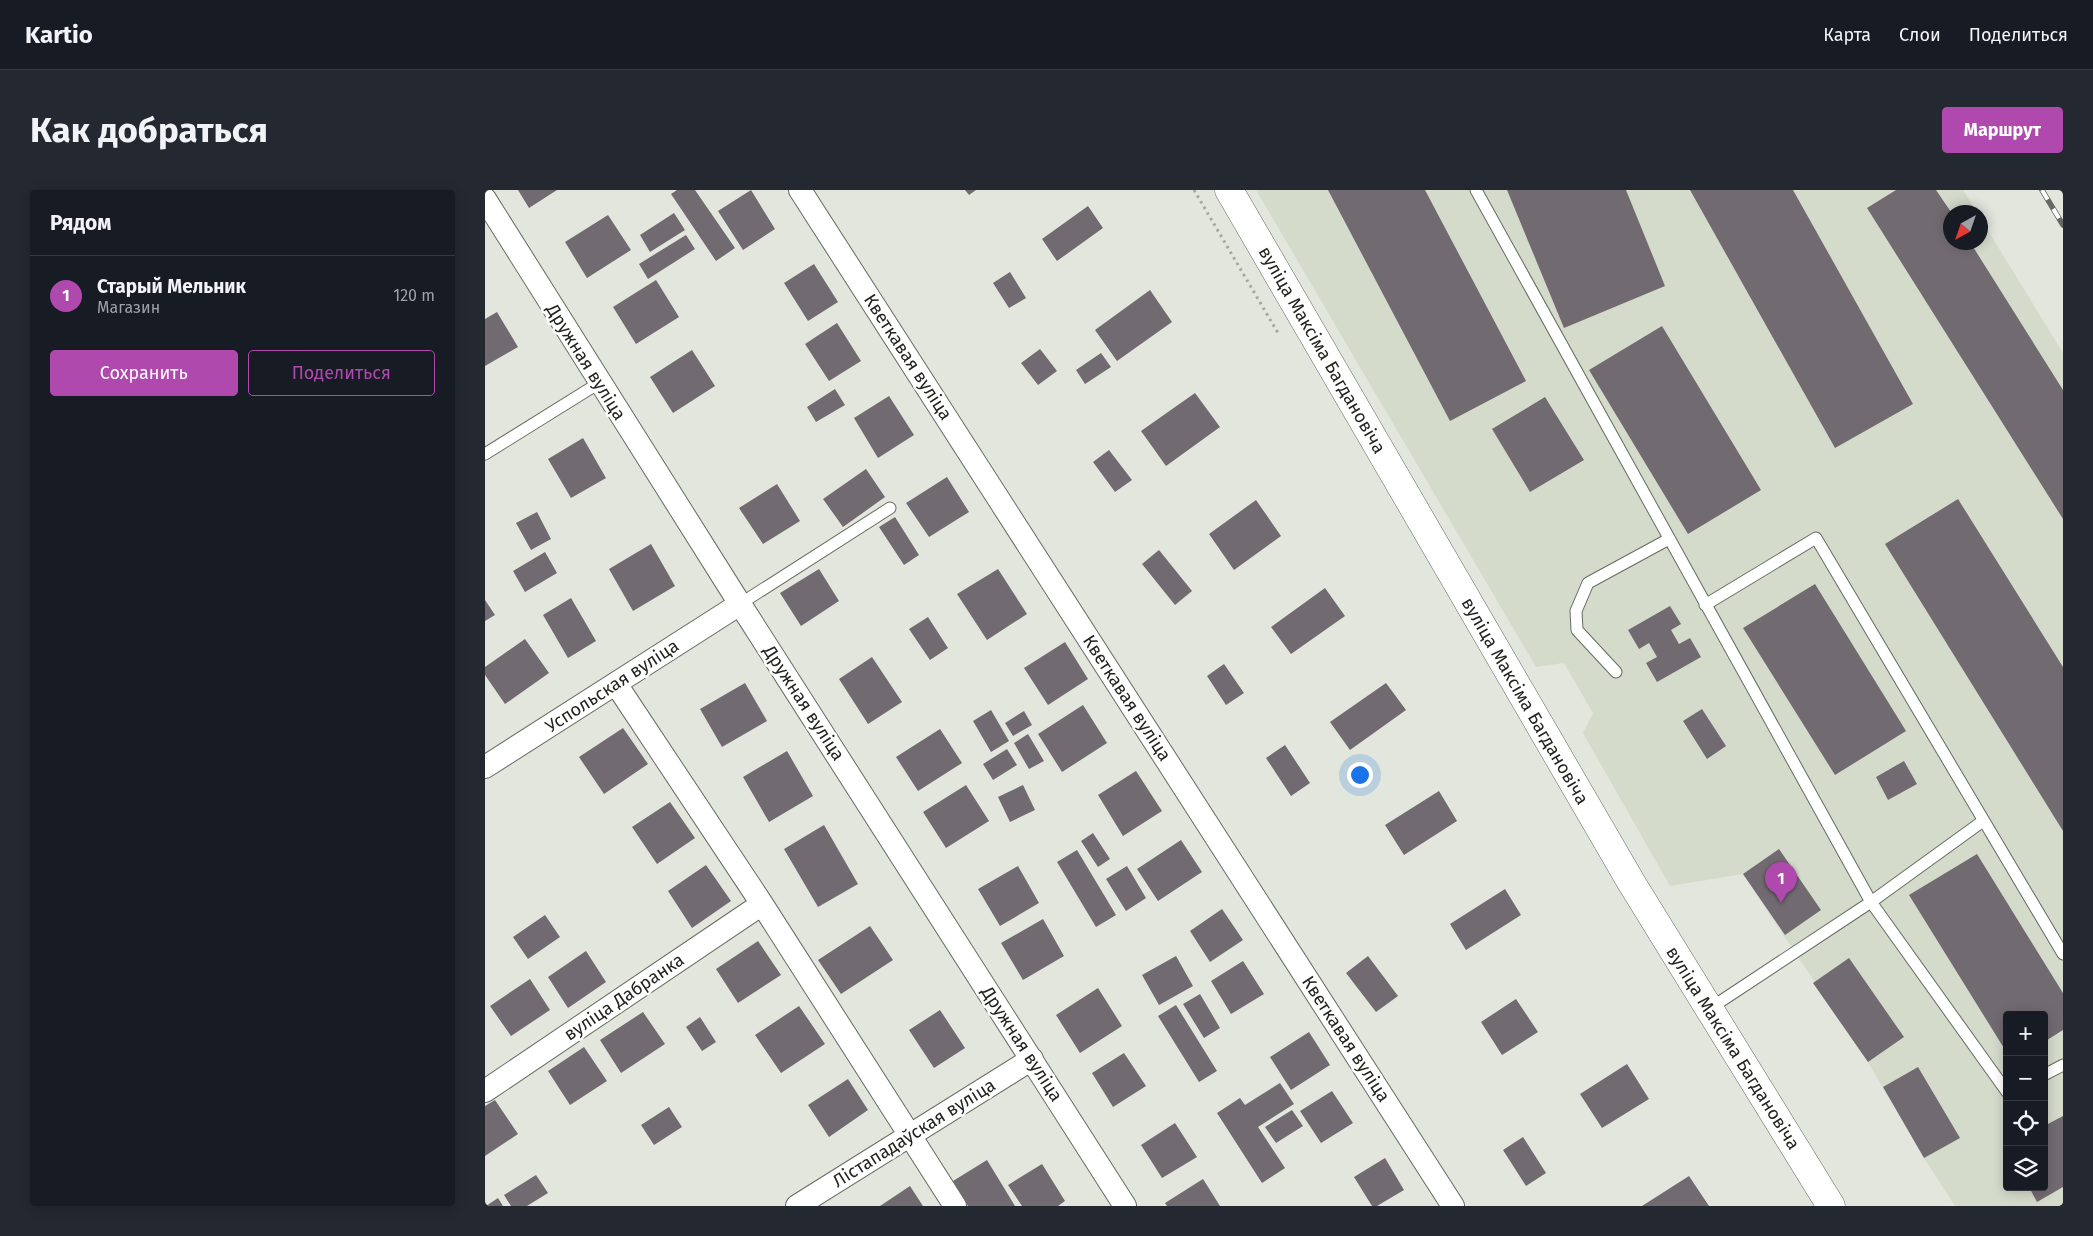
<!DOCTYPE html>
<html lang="ru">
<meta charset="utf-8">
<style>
body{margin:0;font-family:"Fira Sans",sans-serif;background:#242831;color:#f1f3f6}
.controls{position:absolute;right:15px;bottom:15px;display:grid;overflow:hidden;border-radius:5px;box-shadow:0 2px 12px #0003}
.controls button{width:45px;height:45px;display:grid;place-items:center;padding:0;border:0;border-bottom:1px solid #363941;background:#171b24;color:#f1f3f6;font:25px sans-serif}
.compass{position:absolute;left:1458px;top:15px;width:45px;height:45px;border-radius:50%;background:#171b24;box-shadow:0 2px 12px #0003;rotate:220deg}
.you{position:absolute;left:874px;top:584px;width:18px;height:18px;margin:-12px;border:4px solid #fff;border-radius:50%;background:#1a73e8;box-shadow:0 0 0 8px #1a73e833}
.badge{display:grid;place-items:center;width:32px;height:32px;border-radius:50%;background:#b049ad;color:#fff;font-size:16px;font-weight:700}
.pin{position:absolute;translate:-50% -41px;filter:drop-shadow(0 1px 2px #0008)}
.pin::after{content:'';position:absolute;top:26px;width:18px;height:15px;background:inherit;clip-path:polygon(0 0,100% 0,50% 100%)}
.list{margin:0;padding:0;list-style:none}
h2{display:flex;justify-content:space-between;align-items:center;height:65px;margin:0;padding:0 20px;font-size:21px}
h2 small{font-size:16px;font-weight:400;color:#9ea1a6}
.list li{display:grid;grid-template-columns:32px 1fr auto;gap:15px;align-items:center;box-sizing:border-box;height:80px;padding:0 20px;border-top:1px solid #363941}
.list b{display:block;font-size:19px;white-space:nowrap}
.list p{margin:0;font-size:16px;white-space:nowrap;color:#9ea1a6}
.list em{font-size:16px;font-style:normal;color:#9ea1a6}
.actions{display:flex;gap:10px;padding:15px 20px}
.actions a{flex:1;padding:11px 0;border:1px solid #b049ad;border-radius:5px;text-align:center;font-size:18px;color:#b049ad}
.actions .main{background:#b049ad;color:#fff}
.icon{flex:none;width:28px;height:28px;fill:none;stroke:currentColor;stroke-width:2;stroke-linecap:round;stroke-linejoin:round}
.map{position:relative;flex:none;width:1578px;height:1016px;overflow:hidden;border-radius:5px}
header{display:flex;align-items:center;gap:30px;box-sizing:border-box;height:70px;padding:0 25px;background:#171b24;border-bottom:1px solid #363941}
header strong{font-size:24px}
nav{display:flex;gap:28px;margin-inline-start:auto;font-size:18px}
.intro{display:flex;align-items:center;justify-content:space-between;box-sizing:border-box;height:120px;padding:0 30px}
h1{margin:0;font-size:35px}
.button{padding:12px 22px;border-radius:5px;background:#b049ad;color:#fff;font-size:18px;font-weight:700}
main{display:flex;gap:30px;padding:0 30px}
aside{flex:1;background:#171b24;border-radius:5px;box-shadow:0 2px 12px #0003}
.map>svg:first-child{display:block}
</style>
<header>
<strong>Kartio</strong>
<nav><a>Карта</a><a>Слои</a><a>Поделиться</a></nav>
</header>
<div class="intro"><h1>Как добраться</h1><a class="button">Маршрут</a></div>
<main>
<aside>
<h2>Рядом<small></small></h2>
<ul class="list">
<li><span class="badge">1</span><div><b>Старый Мельник</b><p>Магазин</p></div><em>120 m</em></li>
</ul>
<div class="actions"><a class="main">Сохранить</a><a>Поделиться</a></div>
</aside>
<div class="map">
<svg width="1578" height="1016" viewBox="0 0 1578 1016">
<rect width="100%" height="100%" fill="#e2e6dd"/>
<path fill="#d4dbcb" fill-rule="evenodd" d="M771,0H1478L1492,22H1466V52H1496V29L1578,163V1016H1470L1439,968L1383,872L1258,684L1185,696L1098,543L1108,523L1079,473L1051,477ZM1522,825H1559V997H1522Z"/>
<path fill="#726a71" d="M33,0H72L44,18Z
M192,0H210L250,58L231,71L186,4Z
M266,0L290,39L258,60L233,21Z
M480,0H491L484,5Z
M843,0H940L1041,191L965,231Z
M1022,0H1141L1180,96L1079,138Z
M1205,0H1308L1428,214L1350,258Z
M1411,0H1451L1466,22V52H1485L1578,200V329L1382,18Z
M603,16L618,38L572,71L557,49Z
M189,23L200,40L165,62L155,45Z
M123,25L146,60L102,88L80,52Z
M201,45L210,59L163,89L154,74Z
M329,74L353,112L323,131L299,93Z
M525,82L541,108L524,118L508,93Z
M171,90L194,127L151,154L128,117Z
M665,100L687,132L632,171L610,140Z
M12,122L33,157L0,176V129Z
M352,133L376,171L344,191L320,154Z
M1177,136L1276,300L1203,344L1104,180Z
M555,159L572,181L553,195L536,173Z
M207,160L230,196L188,223L165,187Z
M616,163L626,177L600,194L591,180Z
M350,199L360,215L331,232L322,217Z
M710,203L735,237L681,276L656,241Z
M404,206L429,245L393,268L369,228Z
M1060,207L1099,270L1045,302L1007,239Z
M98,248L121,288L86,308L63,269Z
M624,260L647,290L630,302L608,272Z
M381,279L400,307L358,337L338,309Z
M462,287L484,322L444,347L421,313Z
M292,294L315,331L278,354L254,318Z
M1473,309L1578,477V641L1400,354Z
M771,310L796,346L749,380L724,344Z
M52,322L66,349L46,360L31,333Z
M410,327L434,365L419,375L394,337Z
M166,354L190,396L148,421L124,379Z
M674,360L707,401L690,415L657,374Z
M60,362L72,383L40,402L28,381Z
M334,379L354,411L316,436L295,403Z
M513,379L542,424L502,450L472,404Z
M1330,394L1421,541L1350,585L1258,438Z
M840,398L860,426L806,464L786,437Z
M86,408L111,451L83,468L58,425Z
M0,410L10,425L0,431Z
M1185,416L1196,434L1186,440L1194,454L1205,448L1216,467L1172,492L1161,473L1172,467L1164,453L1154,459L1143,440Z
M443,427L463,458L445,470L424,439Z
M40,449L64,483L20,514L0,485V477Z
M580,452L603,489L563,515L539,478Z
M387,467L417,512L383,534L354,489Z
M739,474L759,503L741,515L722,486Z
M260,493L282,531L237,557L215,519Z
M901,493L921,520L865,560L845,532Z
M598,515L622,553L577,582L553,544Z
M1217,519L1241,556L1222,569L1198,531Z
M506,520L524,551L506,562L488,531Z
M539,521L547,535L528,546L520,533Z
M138,538L163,574L119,604L94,567Z
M455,539L477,573L433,601L411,567Z
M543,544L559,571L544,579L529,553Z
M800,555L825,593L806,606L781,568Z
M522,559L532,575L508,590L498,574Z
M302,561L328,606L284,632L258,587Z
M1419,571L1432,594L1403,610L1391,587Z
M651,581L677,621L638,646L613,605Z
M481,595L504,631L461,658L438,622Z
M538,595L550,620L525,632L513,607Z
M954,601L972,631L919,665L900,635Z
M185,612L210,648L172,674L147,637Z
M339,635L373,694L333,717L299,659Z
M608,643L625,669L613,677L596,651Z
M696,650L717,682L673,711L652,679Z
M1294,659L1336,720L1300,745L1258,684Z
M592,660L631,725L611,737L572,672Z
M1492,664L1578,803V840L1559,852V825H1522V863L1424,705Z
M221,675L246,711L207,738L183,701Z
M533,676L554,713L515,736L493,699Z
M642,676L661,708L641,721L621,689Z
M1020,699L1036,725L981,760L965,734Z
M737,719L758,750L725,772L705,741Z
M60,725L75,747L43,769L28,747Z
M558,729L579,766L538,790L516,753Z
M385,736L408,770L356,804L333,770Z
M273,751L296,785L253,813L231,779Z
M101,761L121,792L83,818L63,787Z
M691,766L708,796L674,815L657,785Z
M883,766L913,806L891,822L861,783Z
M1364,768L1419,847L1383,872L1328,793Z
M758,771L779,804L746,824L726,791Z
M45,789L65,820L26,846L5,816Z
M613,798L637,836L595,863L571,825Z
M715,804L735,838L719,848L698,814Z
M1031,809L1053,842L1017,865L996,832Z
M691,815L732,881L714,892L673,826Z
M314,816L340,854L296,883L270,845Z
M455,820L480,858L449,878L424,840Z
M158,822L180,854L136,883L115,850Z
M215,827L231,852L217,861L201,837Z
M824,842L845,875L806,900L785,867Z
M99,857L122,891L85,915L63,881Z
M639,863L661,896L628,917L607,883Z
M1142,874L1164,909L1117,938L1095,904Z
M1433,877L1475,948L1439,968L1398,897Z
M363,889L383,920L344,947L323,915Z
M795,893L809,914L773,937L800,978L777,993L732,923L755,908L760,915Z
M847,901L868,933L836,953L815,921Z
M10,910L33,944L0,966V916Z
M184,917L197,937L169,955L156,935Z
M807,920L818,936L791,953L780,937Z
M1578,926V997L1552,1012L1544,997H1559V936Z
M690,933L712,967L677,988L656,955Z
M1038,947L1061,983L1041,996L1018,960Z
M900,968L919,1000L892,1016H887L869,987Z
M502,970L530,1016H483L468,991Z
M557,974L580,1011L573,1016H537L523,995Z
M51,985L63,1003L42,1016H26L19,1005Z
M1204,986L1224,1016H1157Z
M718,989L735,1016H682L680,1013Z
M425,996L438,1016H395Z
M13,1008L18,1016H1Z"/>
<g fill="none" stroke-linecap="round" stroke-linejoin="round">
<defs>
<path id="lane" d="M991,0L1386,712L1522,902
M0,264L114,193
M255,414L405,318
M1220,415L1331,348L1578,764
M1131,482L1092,440L1091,421L1103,393L1184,349
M1224,819L1386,712L1498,631
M1559,885L1578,875"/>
<path id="street" d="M315,0L968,1016
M0,9L255,414L640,1016
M131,494L277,714L470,1016
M0,577L255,414
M0,901L277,714
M312,1016L547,869"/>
<path id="secondary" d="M744,0L1146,692L1346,1016"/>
</defs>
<use href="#lane" stroke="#676b62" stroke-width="13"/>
<use href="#street" stroke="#676b62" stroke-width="24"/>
<use href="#secondary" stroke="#676b62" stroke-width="29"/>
<path stroke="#a4a8a0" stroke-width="3" stroke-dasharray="2.5 4" stroke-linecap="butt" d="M709,0L793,143"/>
<use href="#lane" stroke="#fff" stroke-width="11"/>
<use href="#street" stroke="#fff" stroke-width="22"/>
<use href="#secondary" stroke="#fff" stroke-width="28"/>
<defs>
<path id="rail" d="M1557,0L1578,35"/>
</defs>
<use href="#rail" stroke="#666963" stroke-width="5.5"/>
<use href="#rail" stroke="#fff" stroke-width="4" stroke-dasharray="11" stroke-linecap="butt"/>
</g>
<g text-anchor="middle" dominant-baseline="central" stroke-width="5" stroke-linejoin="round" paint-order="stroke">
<g font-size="18" fill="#222420" stroke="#fff">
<text transform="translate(837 160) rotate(60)">вуліца Максіма Багдановіча</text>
<text transform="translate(423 167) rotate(57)">Кветкавая вуліца</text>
<text transform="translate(101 172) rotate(58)">Дружная вуліца</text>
<text transform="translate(127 496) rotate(-33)">Успольская вуліца</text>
<text transform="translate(642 508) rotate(57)">Кветкавая вуліца</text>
<text transform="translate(1040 511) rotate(60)">вуліца Максіма Багдановіча</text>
<text transform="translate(319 513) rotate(57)">Дружная вуліца</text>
<text transform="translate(139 807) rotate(-34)">вуліца Дабранка</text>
<text transform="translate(861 849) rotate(57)">Кветкавая вуліца</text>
<text transform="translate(537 854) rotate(57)">Дружная вуліца</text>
<text transform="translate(1248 858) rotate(58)">вуліца Максіма Багдановіча</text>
<text transform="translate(429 943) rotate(-32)">Лістападаўская вуліца</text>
</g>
</g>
</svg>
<div class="controls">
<button>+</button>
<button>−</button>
<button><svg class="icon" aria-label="locate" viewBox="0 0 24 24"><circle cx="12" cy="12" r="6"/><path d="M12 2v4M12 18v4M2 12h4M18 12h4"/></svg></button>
<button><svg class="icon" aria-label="layers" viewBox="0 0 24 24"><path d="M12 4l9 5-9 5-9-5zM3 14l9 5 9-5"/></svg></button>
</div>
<svg class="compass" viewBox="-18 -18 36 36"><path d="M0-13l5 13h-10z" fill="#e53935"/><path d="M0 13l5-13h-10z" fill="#9ea1a6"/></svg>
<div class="you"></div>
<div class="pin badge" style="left:1296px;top:713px">1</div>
</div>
</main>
